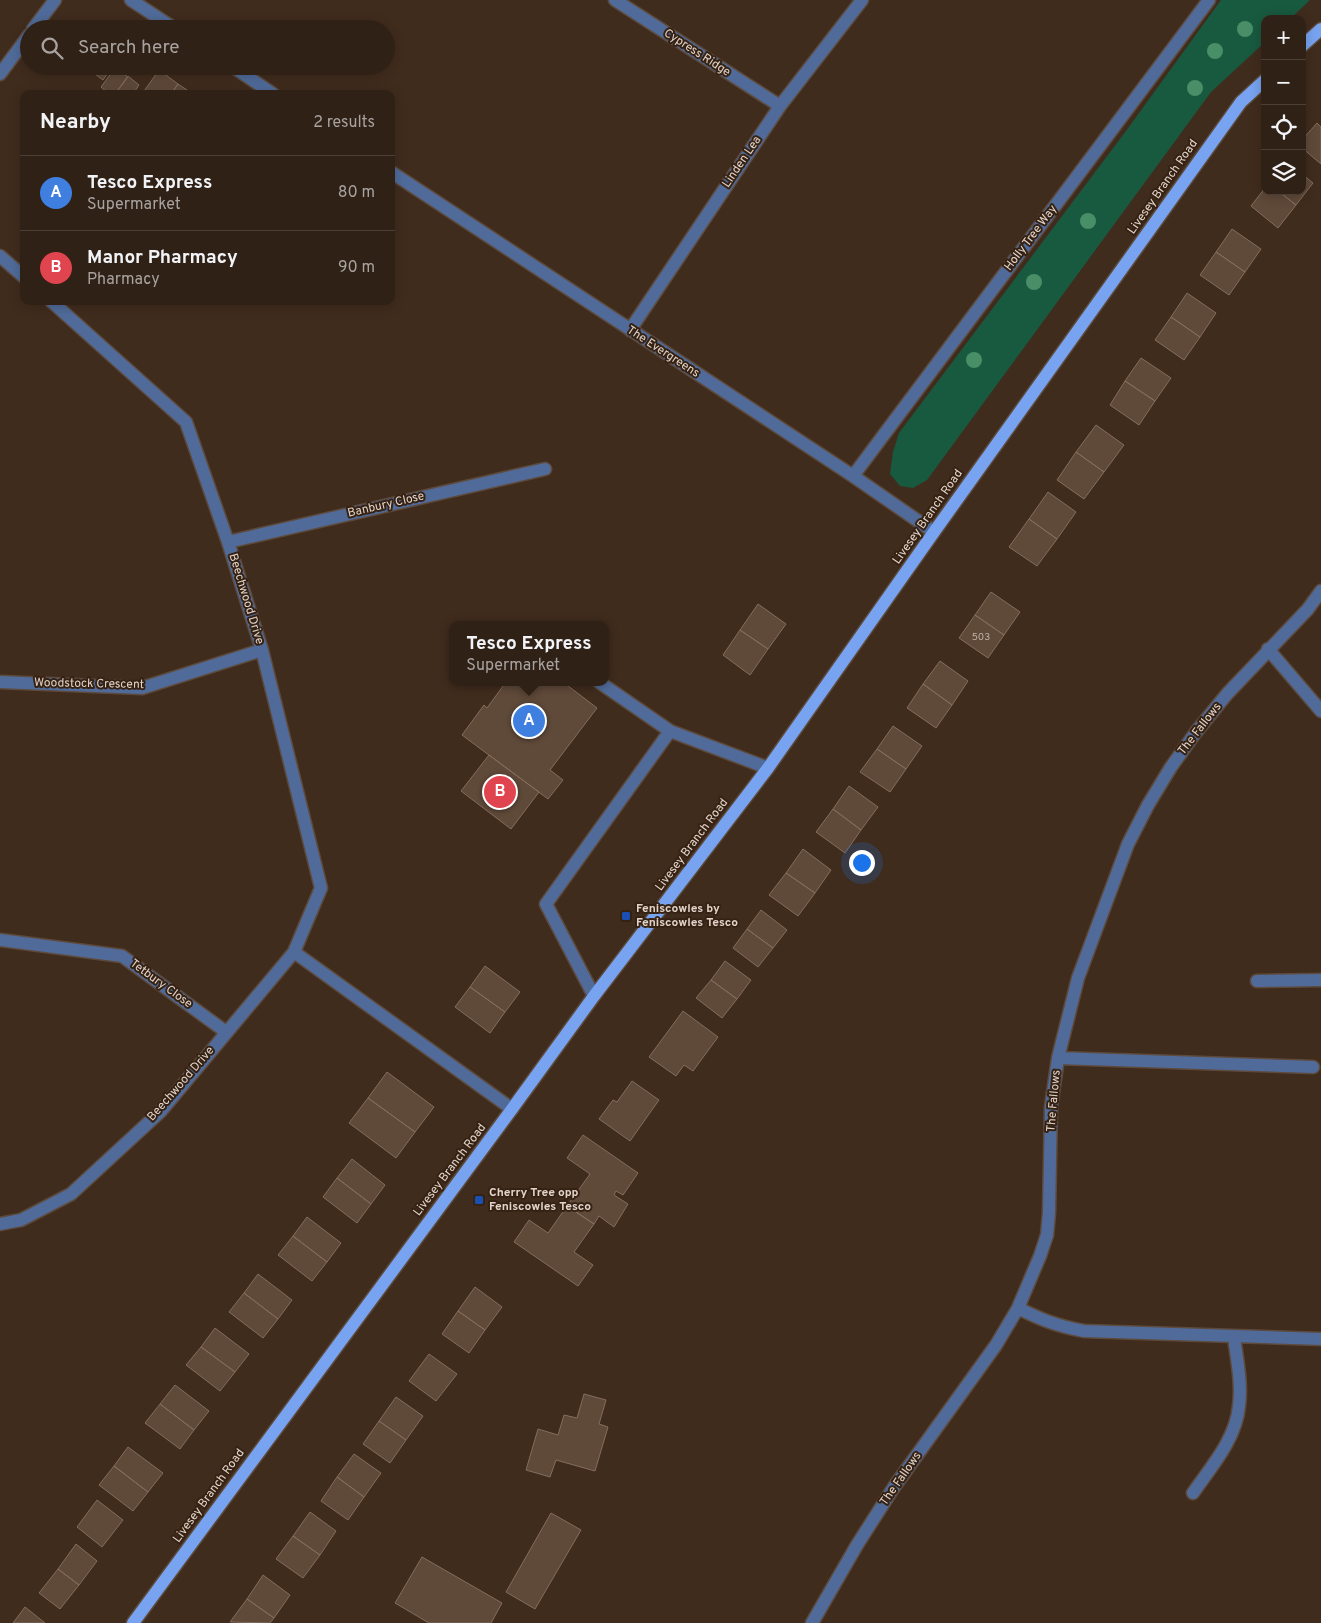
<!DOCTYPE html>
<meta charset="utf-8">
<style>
body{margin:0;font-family:Overpass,sans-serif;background:#38291f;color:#f1f3f6}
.controls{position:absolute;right:15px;top:15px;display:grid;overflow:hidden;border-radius:10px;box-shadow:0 2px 12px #0003}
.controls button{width:45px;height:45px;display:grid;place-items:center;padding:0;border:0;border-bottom:1px solid #4b3e35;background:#302116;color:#f1f3f6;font:25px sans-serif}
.you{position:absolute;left:861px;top:862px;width:18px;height:18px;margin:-12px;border:4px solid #fff;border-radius:50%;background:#1a73e8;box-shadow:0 0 0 8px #1a73e833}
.badge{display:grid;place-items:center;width:32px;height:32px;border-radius:50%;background:#db2777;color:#fff;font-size:16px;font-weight:700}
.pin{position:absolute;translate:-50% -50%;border:2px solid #fff;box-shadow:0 1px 5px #0006}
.popup{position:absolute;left:449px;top:621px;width:160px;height:65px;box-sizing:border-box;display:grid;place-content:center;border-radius:10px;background:#302116;filter:drop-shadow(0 1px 4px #0005);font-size:16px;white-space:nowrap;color:#a8a3a1}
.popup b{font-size:19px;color:#f1f3f6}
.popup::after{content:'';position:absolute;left:50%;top:100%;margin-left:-10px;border:10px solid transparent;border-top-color:#302116}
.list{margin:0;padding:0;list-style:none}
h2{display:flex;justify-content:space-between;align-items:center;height:65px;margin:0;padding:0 20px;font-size:21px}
h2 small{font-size:16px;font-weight:400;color:#a8a3a1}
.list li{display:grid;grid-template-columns:32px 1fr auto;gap:15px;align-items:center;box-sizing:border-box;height:75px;padding:0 20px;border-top:1px solid #4b3e35}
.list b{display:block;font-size:19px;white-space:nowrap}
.list p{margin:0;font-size:16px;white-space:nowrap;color:#a8a3a1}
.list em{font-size:16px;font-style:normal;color:#a8a3a1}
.icon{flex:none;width:28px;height:28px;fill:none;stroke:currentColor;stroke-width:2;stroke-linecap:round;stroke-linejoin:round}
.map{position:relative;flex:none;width:1321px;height:1623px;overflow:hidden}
.search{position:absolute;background:#302116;box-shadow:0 2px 12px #0003;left:20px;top:20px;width:375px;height:55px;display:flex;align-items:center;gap:12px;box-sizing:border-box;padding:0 18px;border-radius:28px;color:#a8a3a1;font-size:19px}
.panel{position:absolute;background:#302116;box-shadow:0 2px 12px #0003;left:20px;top:90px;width:375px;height:215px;border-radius:10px}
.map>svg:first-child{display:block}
</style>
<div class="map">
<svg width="1321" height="1623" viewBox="0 0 1321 1623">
<rect width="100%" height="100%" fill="#402c1d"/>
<path fill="#185a40" d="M1221,0H1310L1290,19H1265V42L1211,92L927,480L913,488L900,486L890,474L893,452L899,433L1126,131Z"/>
<path fill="#5f4939" stroke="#846d5c" d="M86,22L96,29H81Z
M84,66H113L103,80Z
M115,68L128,77L115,94H109L101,87Z
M159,70L178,84L171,94H142Z
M128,76L139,85L133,94H115Z
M178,84L193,94H171Z
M1317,123L1321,127V164L1302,148V140Z
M1302,174L1313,183L1296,205L1278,191H1302Z
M1265,188V191H1278L1296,205L1278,228L1251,206Z
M1232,229L1261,249L1245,272L1216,252Z
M1216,252L1245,272L1229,295L1200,275Z
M1187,293L1216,313L1200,337L1171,317Z
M1171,317L1200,337L1184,360L1155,340Z
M1141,358L1171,378L1155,401L1125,381Z
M1125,381L1155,401L1139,425L1110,405Z
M1096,425L1124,445L1104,472L1076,452Z
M1076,452L1104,472L1084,499L1057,480Z
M1048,492L1076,512L1057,539L1029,519Z
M1029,519L1057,539L1037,566L1009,547Z
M991,592L1020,612L1004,635L975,615Z
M758,604L786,624L768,649L740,630Z
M975,615L1004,635L988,658L959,638Z
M740,630L768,649L750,675L723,655Z
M940,661L968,681L952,705L923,684Z
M506,682H563L597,708L550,770L563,780L548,799L462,735L484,705L487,708Z
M923,684L952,705L936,728L907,708Z
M893,726L922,746L906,769L877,749Z
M877,749L906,769L890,792L860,772Z
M489,755L539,792L511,829L461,791Z
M849,786L878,807L861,830L833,809Z
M833,809L861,830L845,853L816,832Z
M803,849L831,870L815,893L786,873Z
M786,873L815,893L798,916L769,895Z
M761,910L787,930L773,948L747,929Z
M747,929L773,948L758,967L733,948Z
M725,961L751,980L737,999L711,980Z
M485,966L520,992L505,1012L470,987Z
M711,980L737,999L722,1018L696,998Z
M470,987L505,1012L490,1033L455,1007Z
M683,1011L718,1037L693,1071L684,1065L676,1076L649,1057Z
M387,1072L434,1107L415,1132L368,1098Z
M632,1081L659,1100L630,1141L599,1119L613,1100L617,1102Z
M368,1098L415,1132L396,1158L349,1123Z
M583,1135L638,1173L623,1195L616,1191L614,1195L628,1204L614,1227L599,1216L594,1224L567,1206L590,1174L567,1158Z
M352,1159L385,1185L371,1204L337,1178Z
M337,1178L371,1204L357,1223L323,1197Z
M567,1206L594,1224L574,1252L593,1265L578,1286L514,1242L529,1220L548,1233Z
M307,1217L341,1243L327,1262L293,1236Z
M293,1236L327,1262L312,1281L278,1255Z
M258,1274L292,1300L278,1319L244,1293Z
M475,1287L502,1307L485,1330L458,1311Z
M244,1293L278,1319L263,1338L229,1312Z
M458,1311L485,1330L469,1353L442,1334Z
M215,1328L249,1354L235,1372L201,1347Z
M201,1347L235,1372L220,1391L186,1365Z
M429,1354L457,1374L436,1401L409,1381Z
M175,1385L209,1411L194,1430L160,1404Z
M584,1394L606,1400L599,1424L608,1427L595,1471L556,1460L550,1477L526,1470L538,1429L558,1435L564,1415L577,1418Z
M396,1397L423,1416L406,1440L379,1421Z
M160,1404L194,1430L180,1449L145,1423Z
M379,1421L406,1440L390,1463L363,1444Z
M128,1447L163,1473L148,1492L114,1466Z
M354,1454L381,1473L364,1497L337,1477Z
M114,1466L148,1492L133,1511L99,1485Z
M337,1477L364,1497L348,1520L321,1501Z
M97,1500L123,1520L102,1547L77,1527Z
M310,1512L336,1531L320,1555L293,1536Z
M551,1513L581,1530L535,1609L506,1592Z
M293,1536L320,1555L303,1578L276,1559Z
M76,1544L97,1561L79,1585L58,1569Z
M422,1557L502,1603L491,1623H429L395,1603Z
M58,1569L79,1585L60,1609L39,1593Z
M263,1575L290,1595L274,1618L247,1599Z
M247,1599L274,1618L270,1623L230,1622Z
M25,1607L45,1623H13Z"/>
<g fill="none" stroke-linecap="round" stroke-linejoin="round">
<defs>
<path id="minor" d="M131,0L175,29
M615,0L780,106
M33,29L55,0
M232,66L273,94
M0,74L29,35
M391,172L853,476L934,532
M0,256L24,277
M630,330L780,106L862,0
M853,476L1209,0
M228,542L545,469
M1268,649L1321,711
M0,682L142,688L262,650
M599,682L670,731
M0,940L122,956L226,1032
M294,952L512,1109
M1257,981L1321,980
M594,996L546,904L670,731L768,768
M1058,1058L1313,1067
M0,1224L21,1220L71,1194L161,1111L294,952L321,888L262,650L228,542L186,422L51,301
M1018,1308C1042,1320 1057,1326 1084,1331L1321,1339
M1193,1493C1211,1467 1236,1439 1239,1406C1242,1383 1237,1360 1234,1337
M812,1623L857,1545L894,1487L996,1345L1018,1308L1040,1256L1047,1235L1049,1213L1051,1107L1058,1058L1078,978L1128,844L1148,805L1171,767L1196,732L1227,694L1308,609L1321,591"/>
<path id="major" d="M1302,46L1321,29
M133,1623L512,1109L594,996L768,768L934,532L1241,102L1265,80"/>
</defs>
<use href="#minor" stroke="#5d4a3c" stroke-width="15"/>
<use href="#major" stroke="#5d4a3c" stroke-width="15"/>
<use href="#minor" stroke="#506b9a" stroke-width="12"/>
<use href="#major" stroke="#77a3f0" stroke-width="12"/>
</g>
<g fill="#488e67">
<circle cx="1245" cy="29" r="8"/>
<circle cx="1215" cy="51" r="8"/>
<circle cx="1195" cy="88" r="8"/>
<circle cx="1088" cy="221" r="8"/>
<circle cx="1034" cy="282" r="8"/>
<circle cx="974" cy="360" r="8"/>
</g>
<g fill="#1a4fb4" stroke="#362213" stroke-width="2">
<rect x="621" y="911" width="10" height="10" rx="2.5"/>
<rect x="474" y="1195" width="10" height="10" rx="2.5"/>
</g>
<g text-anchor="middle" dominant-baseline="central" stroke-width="4" stroke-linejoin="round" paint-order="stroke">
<g font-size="10" fill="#c1b1a6">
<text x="981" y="637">503</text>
</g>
<g font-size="12" fill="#e2d4cb" stroke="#362213">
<text transform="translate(697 53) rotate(33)">Cypress Ridge</text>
<text transform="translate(742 162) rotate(-56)">Linden Lea</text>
<text transform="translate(1163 187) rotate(-55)">Livesey Branch Road</text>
<text transform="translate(1031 238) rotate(-53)">Holly Tree Way</text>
<text transform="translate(663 352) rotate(33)">The Evergreens</text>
<text transform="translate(386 505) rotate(-13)">Banbury Close</text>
<text transform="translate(928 517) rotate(-55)">Livesey Branch Road</text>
<text transform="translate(246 599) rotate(73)">Beechwood Drive</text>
<text transform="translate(89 684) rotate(1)">Woodstock Crescent</text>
<text transform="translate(1200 729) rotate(-52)">The Fallows</text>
<text transform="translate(692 845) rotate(-53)">Livesey Branch Road</text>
<text transform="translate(161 984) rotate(36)">Tetbury Close</text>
<text transform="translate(181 1084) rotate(-49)">Beechwood Drive</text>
<text transform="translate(1054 1101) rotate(-85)">The Fallows</text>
<text transform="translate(450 1170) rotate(-53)">Livesey Branch Road</text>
<text transform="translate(901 1479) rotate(-55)">The Fallows</text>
<text transform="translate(209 1496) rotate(-54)">Livesey Branch Road</text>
</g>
<g font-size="12" font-weight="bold" fill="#e2d4cb" stroke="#362213" text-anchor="start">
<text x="636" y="909">Feniscowles by<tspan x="636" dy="14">Feniscowles Tesco</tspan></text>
<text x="489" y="1193">Cherry Tree opp<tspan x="489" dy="14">Feniscowles Tesco</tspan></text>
</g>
</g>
</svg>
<div class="controls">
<button>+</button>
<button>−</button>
<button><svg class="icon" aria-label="locate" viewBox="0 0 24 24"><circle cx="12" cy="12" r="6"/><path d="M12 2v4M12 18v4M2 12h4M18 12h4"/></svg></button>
<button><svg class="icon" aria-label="layers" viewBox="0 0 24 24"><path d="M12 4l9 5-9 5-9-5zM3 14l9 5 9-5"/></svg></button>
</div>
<div class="you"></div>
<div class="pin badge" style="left:529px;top:721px;background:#3f7fe0">A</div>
<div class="popup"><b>Tesco Express</b>Supermarket</div>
<div class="pin badge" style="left:500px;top:792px;background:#e0444e">B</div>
<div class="search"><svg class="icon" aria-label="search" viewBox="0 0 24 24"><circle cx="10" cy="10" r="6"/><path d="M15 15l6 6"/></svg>Search here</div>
<section class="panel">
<h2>Nearby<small>2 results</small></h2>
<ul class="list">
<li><span class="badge" style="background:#3f7fe0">A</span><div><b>Tesco Express</b><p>Supermarket</p></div><em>80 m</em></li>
<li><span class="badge" style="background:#e0444e">B</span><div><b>Manor Pharmacy</b><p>Pharmacy</p></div><em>90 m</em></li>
</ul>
</section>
</div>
